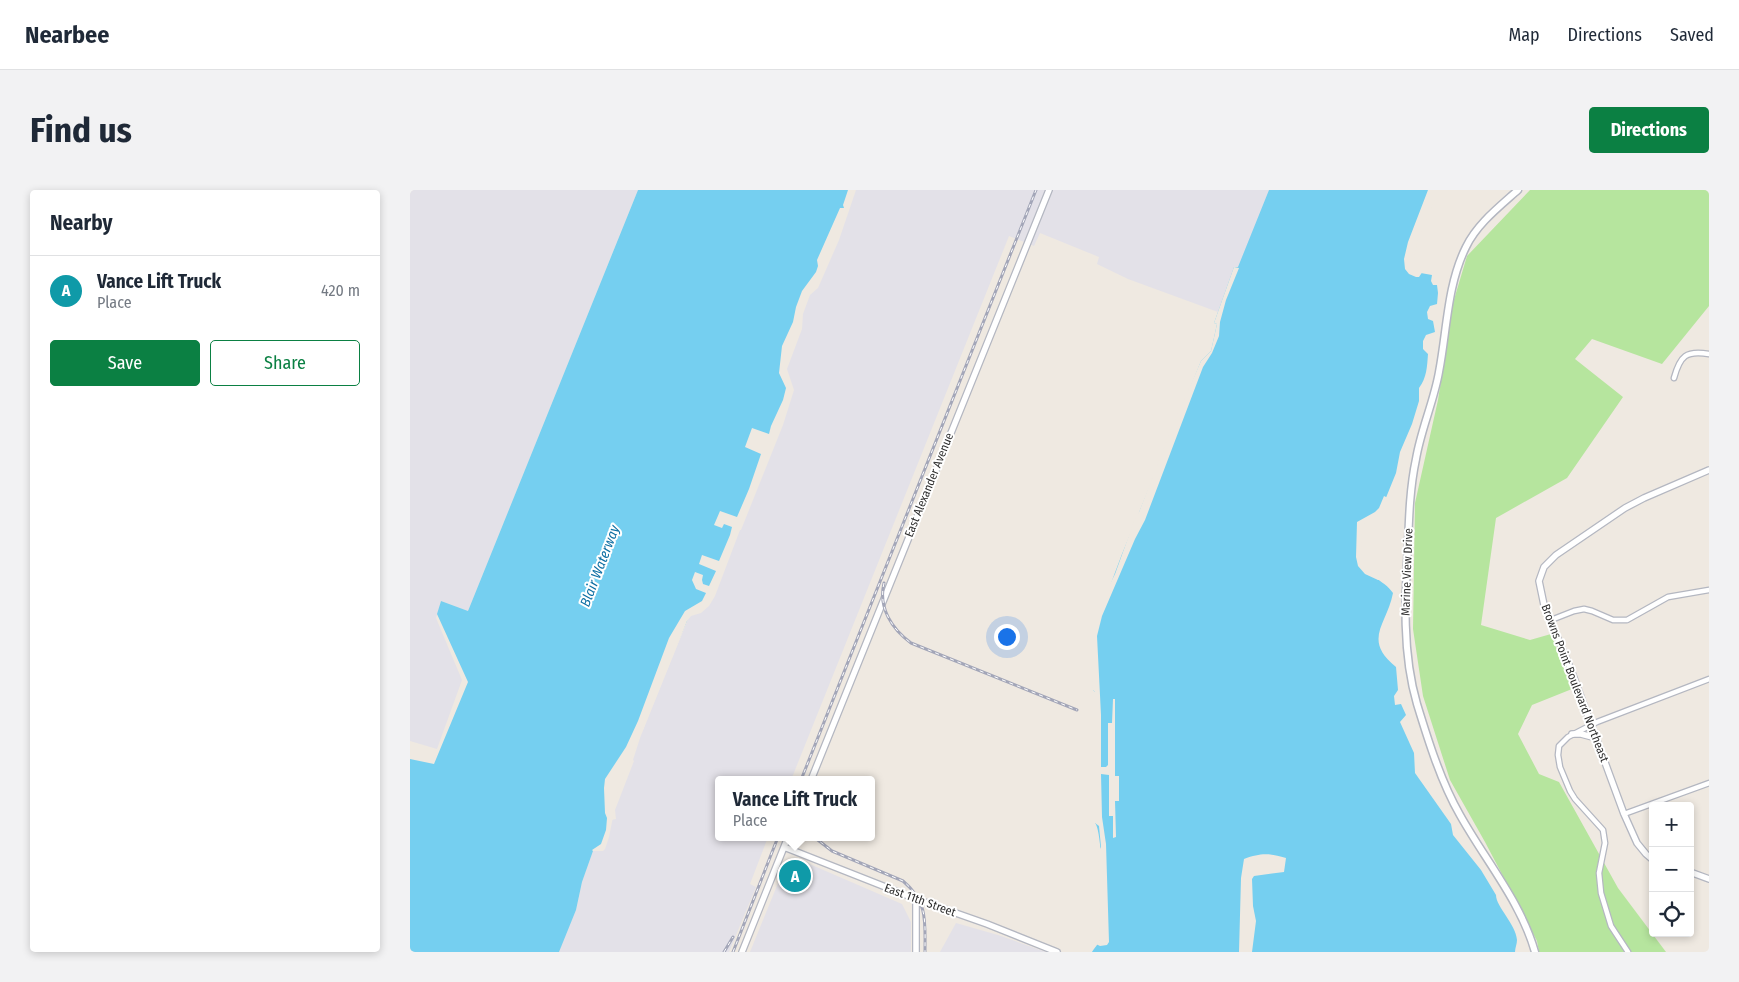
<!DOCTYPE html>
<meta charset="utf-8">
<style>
body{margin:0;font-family:"Fira Sans Condensed",sans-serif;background:#f2f2f3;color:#1f2937}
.controls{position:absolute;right:15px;bottom:15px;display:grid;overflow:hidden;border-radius:5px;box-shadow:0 2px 8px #0003}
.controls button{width:45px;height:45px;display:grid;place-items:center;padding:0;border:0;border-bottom:1px solid #e0e1e3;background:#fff;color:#1f2937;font:25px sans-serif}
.you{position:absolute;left:596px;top:446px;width:18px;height:18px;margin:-12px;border:4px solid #fff;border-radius:50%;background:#1a73e8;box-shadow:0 0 0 8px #1a73e833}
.badge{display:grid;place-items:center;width:32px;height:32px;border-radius:50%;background:#0b8043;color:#fff;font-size:16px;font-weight:700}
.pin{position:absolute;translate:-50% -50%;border:2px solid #fff;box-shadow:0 1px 5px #0006}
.popup{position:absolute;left:305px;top:586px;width:160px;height:65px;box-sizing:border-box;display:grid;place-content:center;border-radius:5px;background:#fff;filter:drop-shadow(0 1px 4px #0005);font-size:16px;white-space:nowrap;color:#747a83}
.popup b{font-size:19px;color:#1f2937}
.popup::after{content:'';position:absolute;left:50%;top:100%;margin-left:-10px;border:10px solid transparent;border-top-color:#fff}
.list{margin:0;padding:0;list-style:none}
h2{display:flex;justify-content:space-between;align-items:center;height:65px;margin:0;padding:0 20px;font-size:21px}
h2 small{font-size:16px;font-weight:400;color:#747a83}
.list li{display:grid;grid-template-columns:32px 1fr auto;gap:15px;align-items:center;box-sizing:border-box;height:70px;padding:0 20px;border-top:1px solid #e0e1e3}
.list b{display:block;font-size:19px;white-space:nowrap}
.list p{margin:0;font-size:16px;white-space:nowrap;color:#747a83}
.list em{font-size:16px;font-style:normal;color:#747a83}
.actions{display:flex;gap:10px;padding:15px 20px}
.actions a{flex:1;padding:11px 0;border:1px solid #0b8043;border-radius:5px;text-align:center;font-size:18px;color:#0b8043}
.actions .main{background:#0b8043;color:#fff}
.icon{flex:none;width:28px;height:28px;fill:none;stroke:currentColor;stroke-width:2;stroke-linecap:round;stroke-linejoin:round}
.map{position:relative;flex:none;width:1299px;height:762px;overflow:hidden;border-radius:5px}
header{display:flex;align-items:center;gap:30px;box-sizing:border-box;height:70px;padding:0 25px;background:#fff;border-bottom:1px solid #e0e1e3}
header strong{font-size:24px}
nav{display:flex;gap:28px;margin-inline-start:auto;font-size:18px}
.intro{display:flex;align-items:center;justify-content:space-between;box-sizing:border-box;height:120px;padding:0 30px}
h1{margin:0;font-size:35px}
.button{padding:12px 22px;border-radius:5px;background:#0b8043;color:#fff;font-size:18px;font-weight:700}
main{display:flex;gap:30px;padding:0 30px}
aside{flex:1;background:#fff;border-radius:5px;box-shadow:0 2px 8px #0003}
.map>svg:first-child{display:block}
</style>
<header>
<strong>Nearbee</strong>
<nav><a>Map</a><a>Directions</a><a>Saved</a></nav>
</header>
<div class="intro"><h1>Find us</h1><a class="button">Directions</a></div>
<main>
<aside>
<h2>Nearby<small></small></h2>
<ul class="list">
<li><span class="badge" style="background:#0f9aa8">A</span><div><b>Vance Lift Truck</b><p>Place</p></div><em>420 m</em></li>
</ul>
<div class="actions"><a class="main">Save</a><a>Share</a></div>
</aside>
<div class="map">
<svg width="1299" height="762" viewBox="0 0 1299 762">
<rect width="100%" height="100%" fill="#efe9e1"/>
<path fill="#e3e1e8" d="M0,0H228L58,421L31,411L26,428L52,490L27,559L0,551Z
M443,0H875L812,112L808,122L718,89L687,74L689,67L630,43L624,56L599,46L381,590H309V647H358L340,694L346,697L319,762H149L153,751L123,762L155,745L166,720L172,692L183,661L201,630L206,629L205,620L224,571L223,570L230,548L280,424L374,179L391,123Z
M383,669H388L492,714L501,732V762H340L375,676Z
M546,733L588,745L636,762H530Z"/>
<path fill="#b6e59e" d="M1120,0H1299V116L1252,174L1182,149L1165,169L1213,207L1157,288L1086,328L1071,435L1120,450L1141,444L1162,499L1122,515L1108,544L1129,584L1149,592L1208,698L1256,762H1129L1127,751L1075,652L1040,590L1013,506L1003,439L1005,313L1028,210L1043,113L1057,66Z"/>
<path fill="#75cff0" d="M228,0H443L398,104L374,179L382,197L302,408L280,424L209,586L201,630L191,661H183L172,692L166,720L149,762H0V569L24,574L58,492L27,424L31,411L58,421Z
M859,0H1027L1009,43L1001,73L1005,82L1022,85L1021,91L1023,95H1027L1028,103L1027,114L1020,116L1017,122L1018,129L1023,131L1025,142L1016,145L1013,151V159L1018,164C1017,177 1017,187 1009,198V211L1002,234L990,262L986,283L971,320L948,338C948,348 947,361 949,370C952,384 975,390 983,403C977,435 952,449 986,477L988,500L984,506L985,515L991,514L996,525L990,532L1004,563L1005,583L1041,634L1043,645L1071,680L1086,705C1086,717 1106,734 1107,750C1107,754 1105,758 1105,762H842L846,731L843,716L842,689L844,686L874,682L876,668C858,663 851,663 834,669L831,688L829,762H682C685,757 691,751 692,745C694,730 693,641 685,633V502L683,500L686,433L712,364L791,171L801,161L807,134L804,133L824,77H828Z"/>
<path fill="#efe9e1" d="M438,0H446L429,50L408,98L400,105L393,124L392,139L377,179L384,200L373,235L331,340H330L305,406L299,416L291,423L281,426L277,431L221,569L211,587L199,647L195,659L193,661H183L182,660L191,654L196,640L197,628L195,623L194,598L195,589L216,557L228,531L259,448L275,421L292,411L296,403L286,399L282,390L285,382L293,385L292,390L293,394L299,396L306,381L289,374L292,365L309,371L320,345L322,337L314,334L312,338L304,335L310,321L327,327L339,299L351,264L335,257L342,238L359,244L361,236L373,210L376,198L369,183L372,156L383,132L386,117L392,101L406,82L408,76L407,70L430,18H434L433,15Z
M1018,0H1029L1008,50L1003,72L1004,77L1007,80L1013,81L1009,87H1006L999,84L995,79L994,69L998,52Z
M824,77L829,78L816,110L810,132L809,146L802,163L793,177L735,330L725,349L692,426L687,446L691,525V577H696L698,575V533H702L703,509H705V586H709V611H705L706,647L703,648V626H699V585L691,584L692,627L696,654L699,752L697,755L690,756L686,754L690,750L688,672L689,661L691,657L689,636L685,633V584L683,583V577H685V502L683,500L680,438L687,427L694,406L705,384L726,326L729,322L762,237L791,171L801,161L807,134L804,133Z
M974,306L978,308L973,321L964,329L954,334L951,339L952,370L956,377L975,390H968L955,384L948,376L946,367L947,332L965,322L969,318Z"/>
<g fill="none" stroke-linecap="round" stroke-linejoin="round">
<defs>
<path id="minor" d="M1264,188C1270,166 1276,160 1299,164
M1141,430L1164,421L1174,419L1182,421L1203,430H1217L1258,407L1299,400
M1214,624L1299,593
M1218,762L1201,736L1191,703L1189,683L1195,653L1193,640L1165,609L1160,601L1150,577L1148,565L1149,556L1158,547L1187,532L1299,489"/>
<path id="tertiary" d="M1162,544H1171L1186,548
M401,590L639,0
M374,657L506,709L577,734L647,762
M1243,670L1236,664L1227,653L1214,624L1161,480L1134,415L1129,391L1134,377L1146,365L1215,318L1234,308L1299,280
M1280,682L1299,689
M506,709V762
M332,762L378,647"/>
<path id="secondary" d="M1108,0C1089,17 1067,34 1056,57C1037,95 1037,141 1029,182C1024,211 1011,239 1006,269C1000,297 999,326 998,355C995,408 992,463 1007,514C1018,550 1031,592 1050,625C1075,670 1111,712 1125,762"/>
</defs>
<use href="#minor" stroke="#b4b7c1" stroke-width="7"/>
<use href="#tertiary" stroke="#b4b7c1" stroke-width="8"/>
<use href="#secondary" stroke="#b4b7c1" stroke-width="9"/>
<use href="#minor" stroke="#fff" stroke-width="4.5"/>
<use href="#tertiary" stroke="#fff" stroke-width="5.5"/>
<use href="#secondary" stroke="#fff" stroke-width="6"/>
<defs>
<path id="rail" d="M474,393C468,418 482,439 501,453L667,520
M391,590L626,0
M404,647L422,661L493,691C518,712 515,731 515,762
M314,762L323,747
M323,762L368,647"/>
</defs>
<use href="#rail" stroke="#a3a6b8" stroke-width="3"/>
<use href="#rail" stroke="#fff" stroke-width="1" stroke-dasharray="4" stroke-linecap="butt"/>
</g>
<g text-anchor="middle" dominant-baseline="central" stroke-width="4" stroke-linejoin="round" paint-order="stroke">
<g font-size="12" fill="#2e2e2e" stroke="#fff">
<text transform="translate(519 295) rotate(-68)">East Alexander Avenue</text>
<text transform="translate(997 382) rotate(-88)">Marine View Drive</text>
<text transform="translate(1165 493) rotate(69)">Browns Point Boulevard Northeast</text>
<text transform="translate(510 710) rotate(20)">East 11th Street</text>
</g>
<g font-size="14" font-style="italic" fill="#0d6fa3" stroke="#fff">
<text transform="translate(190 376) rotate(-69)">Blair Waterway</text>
</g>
</g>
</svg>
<div class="controls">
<button>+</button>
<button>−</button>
<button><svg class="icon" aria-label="locate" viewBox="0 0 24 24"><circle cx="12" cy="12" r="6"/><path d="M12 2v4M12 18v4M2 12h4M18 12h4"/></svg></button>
</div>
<div class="you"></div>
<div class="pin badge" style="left:385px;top:686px;background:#0f9aa8">A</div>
<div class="popup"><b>Vance Lift Truck</b>Place</div>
</div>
</main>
